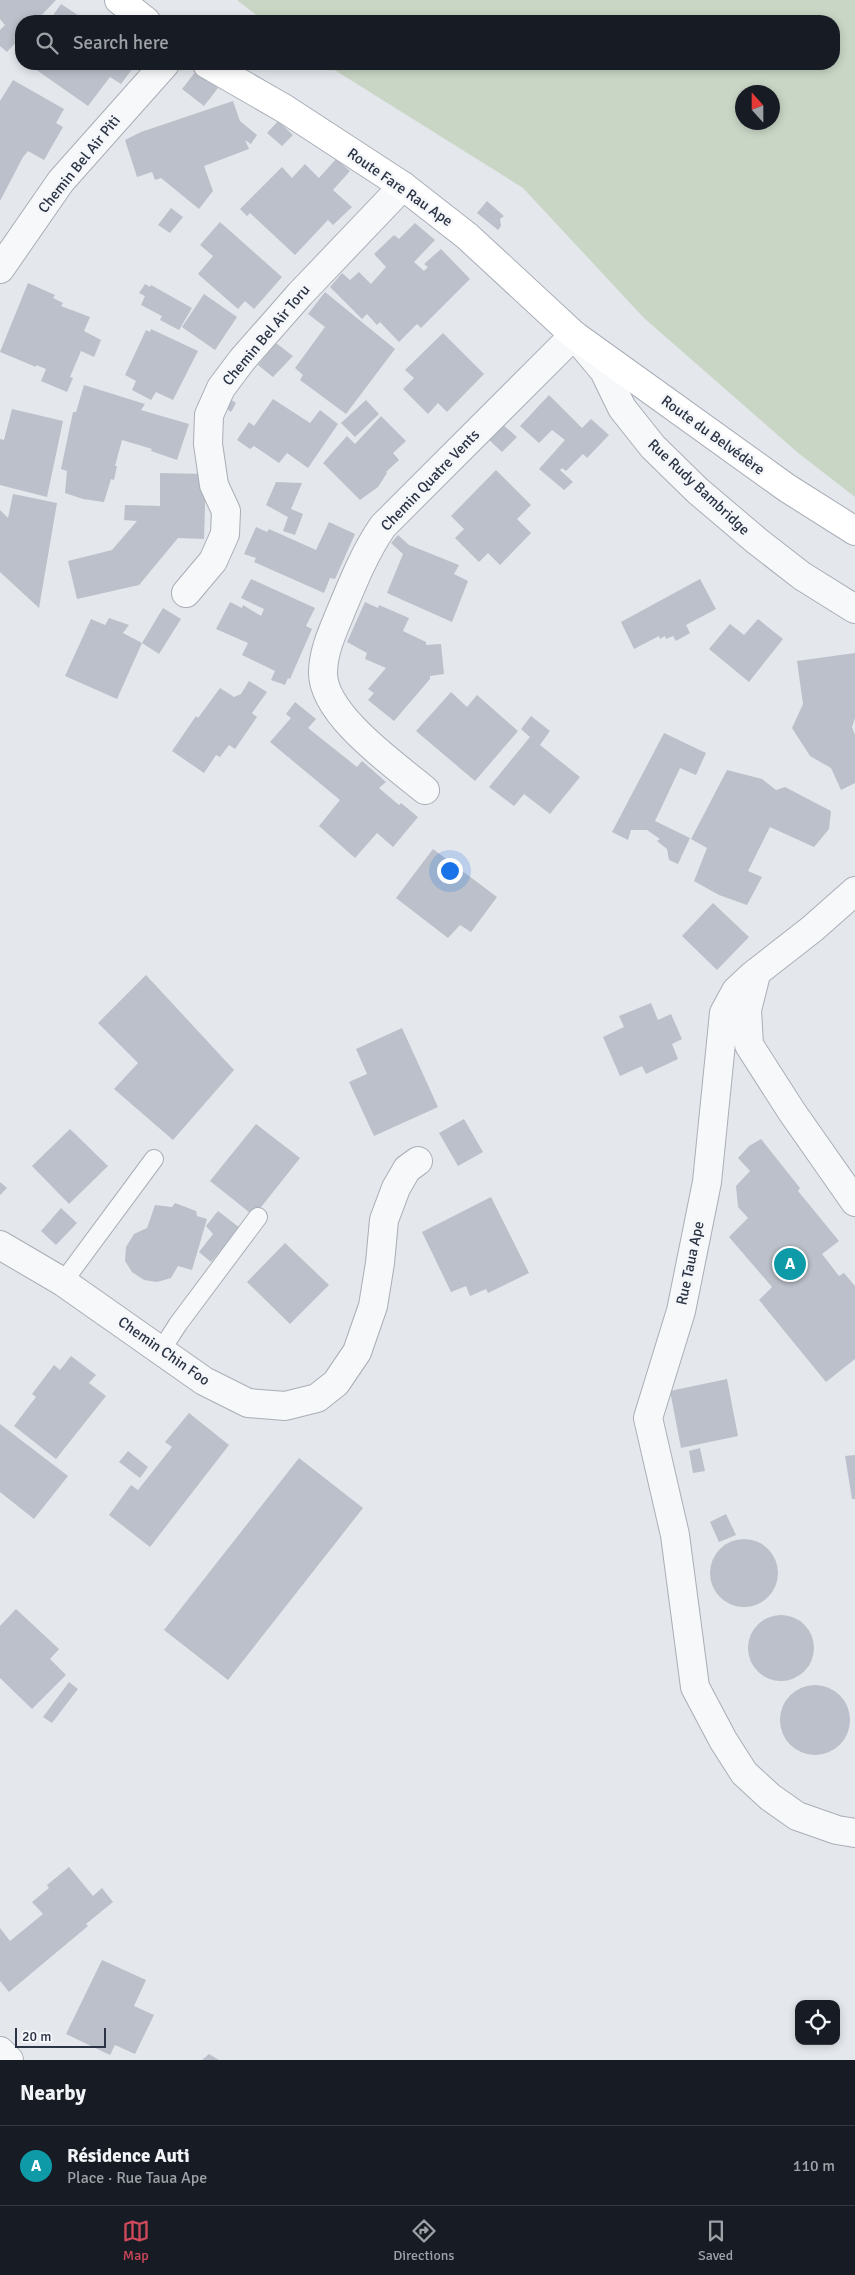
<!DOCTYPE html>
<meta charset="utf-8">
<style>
body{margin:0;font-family:Signika,sans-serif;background:#20242c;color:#f1f3f6}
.controls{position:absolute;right:15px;bottom:15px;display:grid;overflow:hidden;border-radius:10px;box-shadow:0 2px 8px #0003}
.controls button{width:45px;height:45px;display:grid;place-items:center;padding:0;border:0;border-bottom:1px solid #363941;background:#171b24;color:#f1f3f6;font:25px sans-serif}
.compass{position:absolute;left:735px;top:85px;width:45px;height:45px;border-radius:50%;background:#171b24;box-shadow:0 2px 8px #0003;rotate:339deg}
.scale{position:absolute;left:15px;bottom:12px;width:91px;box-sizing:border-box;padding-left:5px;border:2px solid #2b3445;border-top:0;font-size:14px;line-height:18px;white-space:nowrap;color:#2b3445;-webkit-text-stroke:4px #f4f6f9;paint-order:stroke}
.you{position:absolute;left:449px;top:870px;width:18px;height:18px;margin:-12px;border:4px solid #fff;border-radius:50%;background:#1a73e8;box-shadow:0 0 0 8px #1a73e833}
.badge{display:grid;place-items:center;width:32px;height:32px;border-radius:50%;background:#d1495b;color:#fff;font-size:16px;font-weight:700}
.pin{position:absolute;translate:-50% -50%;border:2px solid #fff;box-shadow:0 1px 5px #0006}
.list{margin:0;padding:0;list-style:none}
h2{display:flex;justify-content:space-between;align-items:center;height:65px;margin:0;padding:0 20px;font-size:21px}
h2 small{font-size:16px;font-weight:400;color:#9ea1a6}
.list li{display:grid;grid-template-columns:32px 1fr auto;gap:15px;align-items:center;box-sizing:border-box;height:80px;padding:0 20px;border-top:1px solid #363941}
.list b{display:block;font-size:19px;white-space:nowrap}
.list p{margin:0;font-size:16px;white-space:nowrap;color:#9ea1a6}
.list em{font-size:16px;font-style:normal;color:#9ea1a6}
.icon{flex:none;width:28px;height:28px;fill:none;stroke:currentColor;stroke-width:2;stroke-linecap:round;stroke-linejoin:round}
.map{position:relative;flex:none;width:855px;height:2060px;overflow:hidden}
.search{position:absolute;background:#171b24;box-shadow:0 2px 8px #0003;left:15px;right:15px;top:15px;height:55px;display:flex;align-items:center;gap:12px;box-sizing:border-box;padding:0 18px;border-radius:20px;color:#9ea1a6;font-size:19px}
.sheet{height:145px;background:#171b24}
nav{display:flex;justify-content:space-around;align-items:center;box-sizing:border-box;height:70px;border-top:1px solid #363941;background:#171b24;font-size:14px;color:#9ea1a6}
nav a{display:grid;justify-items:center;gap:2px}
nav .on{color:#d1495b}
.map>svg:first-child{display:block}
</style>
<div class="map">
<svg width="855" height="2060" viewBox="0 0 855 2060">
<rect width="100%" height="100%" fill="#e4e7ec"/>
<path fill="#c9d6c5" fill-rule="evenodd" d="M237,0H855V497L797,452L644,318L523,188L325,64H834V21H264ZM742,92H772V122H742Z"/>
<path fill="#bbc0ca" d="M0,0H56L36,21H21V37L7,52L0,46V30L5,25L0,19Z
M61,4L87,21H49Z
M28,64H136L121,84L110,77L88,106Z
M196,71L218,88L204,106L182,89Z
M13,80L64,109L56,123L63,127L44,160L28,151L23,157L0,201V101Z
M233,101L240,121L257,135L251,144L245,140L249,149L204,166L213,191L199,209L161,178L155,180L152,172L137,177L125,140L141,132Z
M278,121L293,135L282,146L267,133Z
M336,159L350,171L333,190L352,207L333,225L328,220L295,255L250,213L247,216L240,209L282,167L292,178L305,164L319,178Z
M487,201L504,216L500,219L501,226L498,230L477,213Z
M171,208L183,217L170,233L158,225Z
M220,222L282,277L254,309L245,301L238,309L198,274L213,256L200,245Z
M415,223L435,240L414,262L424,271L428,267L424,264L441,249L470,279L421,328L417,324L399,342L380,322L377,325L367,314L362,319L330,287L342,273L350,280L359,272L371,284L386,267L374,254L394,235L399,239Z
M28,283L55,295L53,298L63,303L61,306L90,317L84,331L101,340L94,357L81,351L70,377L73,378L67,392L41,381L46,369L36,365V367L0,352Z
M145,284L150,287L151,285L192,308L179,330L160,320L162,316L141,305L145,296L139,293Z
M325,292L395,349L346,414L300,380L303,375L295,368L325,327L308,314Z
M204,294L237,317L215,350L182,327Z
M151,329L198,351L173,400L156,392L151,400L132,390L136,381L125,375L146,330L150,332Z
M443,333L484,374L447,412L438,403L428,414L403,389L414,378L405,370Z
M276,343L293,356L273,377L258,365Z
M84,385L145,404L141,410L189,424L177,460L151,451L152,449L122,440L115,466H117L114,480L111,479L104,502L83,499L65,493L67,471L61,469L73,412H76Z
M549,395L582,428L591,419L609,435L587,458L583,454L566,471L562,468L560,470L573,482L564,490L539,469L565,440L552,430L539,443L520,426Z
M230,399L236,403L231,412L224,407Z
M273,399L310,423L320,410L338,424L308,468L287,453L279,463L254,446L250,449L237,440L249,422L254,426Z
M366,400L379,414L355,437L341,423Z
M12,409L63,421L47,497L0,485V439L4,440Z
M381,416L406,441L393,453L399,460L386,472L387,473L378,487L360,500L323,463L347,436L355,444Z
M501,423L517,437L502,452L487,438Z
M496,470L531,505L517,519L531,533L500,565L488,553L479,562L455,538L464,529L451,516Z
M160,473L206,474L204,539L178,538L139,585L77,599L68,561L112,550L137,521L124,520L125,505L160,506Z
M276,482L302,483L291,509L303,514L295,535L283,531L288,517L266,505Z
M13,494L57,503L39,608L0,572V510L8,518Z
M329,522L355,534L335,579L330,578L324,593L254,562L256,558L244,554L256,527L267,532L269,529L316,550Z
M398,535L409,545L459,565L454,574L468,581L452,622L387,593L403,554L391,543Z
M251,579L315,608L306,626L312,629L290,679L288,678L285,685L271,680L275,671L242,655L248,643L216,629L230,602L242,608L243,605L261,616L264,609L241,598Z
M700,579L716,609L686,625L690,633L676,641L673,636L666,639L665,636L660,639L659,636L634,649L621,622Z
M365,602L378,608L379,605L409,618L403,631L426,642V645L441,644L444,674L430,676V679L394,721L368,700L374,693L368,689L386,668L365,659L367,653L347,642Z
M163,608L181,619L159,654L142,643Z
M109,618L129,625L123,633L142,643L117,699L65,676L91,619L105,625Z
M758,619L783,639L749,682L709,649L730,624L744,635Z
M855,653V718L852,727L855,735V783L841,790L831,768L810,756L792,728L803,704L797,661Z
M249,681L267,692L252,713L257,717L235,749L229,745L220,757L216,755L204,773L172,751L196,716L198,718L220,688L234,697L241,694Z
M451,692L467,707L477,695L518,731L475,781L416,731Z
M295,702L316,719L308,728L357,767L362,761L386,782L379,788L399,805L401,803L418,817L393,847L377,833L355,858L319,826L340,800L270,742L291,718L286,714Z
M531,716L550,731L540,745L580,777L550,814L524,794L514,806L489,787L530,737L521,729Z
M664,733L706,753L696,775L680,768L655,821L690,838L678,864L669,860L667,849L657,841L660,839L647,830H631L628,840L612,832Z
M727,770L762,779L776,790L785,787L831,811L829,829L814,847L770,827L748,871L762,877L747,905L719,895L694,881L707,848L691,839Z
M433,849L497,897L471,932L460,925L448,938L396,898Z
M713,903L749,937L717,970L682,936Z
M146,975L234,1070L173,1140L114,1089L138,1063L98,1023Z
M651,1003L658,1020L671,1014L682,1039L672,1044L678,1059L646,1074L642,1066L620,1076L603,1037L624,1027L619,1016Z
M402,1028L438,1107L374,1136L349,1082L367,1074L356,1049Z
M464,1119L483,1152L458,1166L439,1133Z
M256,1124L300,1158L254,1216L210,1181Z
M70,1129L108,1166L69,1204L32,1166Z
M761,1139L800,1188L798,1191L839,1241L822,1254L839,1276L844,1273L855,1286V1359L826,1382L759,1300L772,1287L729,1237L748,1218L738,1207L736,1186L750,1171L738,1158L749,1146Z
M0,1182L7,1188L0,1195Z
M491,1197L529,1273L488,1293L486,1289L470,1296L466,1286L451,1292L422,1232Z
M175,1203L196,1211L197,1216L207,1219L192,1270L178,1266L171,1278L157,1282L144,1280L132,1272L125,1261L126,1247L134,1234L147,1228L155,1205L172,1207Z
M61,1208L77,1223L56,1245L41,1231Z
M218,1211L240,1228L211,1262L199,1252L213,1234L206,1226Z
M285,1243L329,1285L290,1324L247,1282Z
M71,1356L96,1375L89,1383L106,1396L56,1459L14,1426L36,1397L32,1394L54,1365L60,1370Z
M727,1379L738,1436L681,1448L670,1391Z
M189,1413L229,1445L150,1547L109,1515L131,1485L138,1490L172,1447L165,1442Z
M0,1424L68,1476L34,1519L0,1492Z
M700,1448L705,1471L693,1473L689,1451Z
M128,1451L148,1467L140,1478L119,1462Z
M855,1455V1499H852L845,1456Z
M299,1458L363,1508L228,1680L164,1630Z
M726,1514L736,1535L719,1542L710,1522Z
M710 1573a34 34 0 1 1 68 0a34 34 0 1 1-68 0Z
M16,1609L59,1649L50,1659L66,1675L32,1709L0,1678V1626Z
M748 1648a33 33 0 1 1 66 0a33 33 0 1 1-66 0Z
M69,1682L78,1689L52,1723L43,1717Z
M780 1720a35 35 0 1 1 70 0a35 35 0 1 1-70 0Z
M69,1867L93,1896L102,1888L113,1902L86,1924L88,1926L9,1992L0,1981V1928L10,1941L43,1914L32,1902L49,1888L47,1885Z
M102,1960L146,1980L134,2006L154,2015L135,2054L115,2045L110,2055L66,2034Z
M209,2054L219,2060H202Z"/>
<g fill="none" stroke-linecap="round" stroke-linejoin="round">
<defs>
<path id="lane" d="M63,1282L154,1159
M162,1349L178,1324L258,1217"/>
<path id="street" d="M0,269L61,181L165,64
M186,593L213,561L225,534L226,511L214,485L208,444L209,415L221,388L242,360L300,294L403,186
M425,790C395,765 323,715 323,673C323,651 333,631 341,611C353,582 365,552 383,526L574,335L604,371L622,408L653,447L698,491L757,541L802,576L855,609
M855,891L812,929L753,975L736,991L724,1013L707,1182L681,1311L648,1418L675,1535L695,1687L723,1740L744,1773L770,1797L797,1816L837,1830L855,1833
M756,974L747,1010L749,1045L792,1112L855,1202
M0,1245L63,1282L204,1381L248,1403L285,1406L317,1398L336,1383L357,1352L373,1306L380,1263L384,1220L396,1188L407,1169L418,1161
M0,2051L9,2060"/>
<path id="secondary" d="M119,0L146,21
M207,64L285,109L403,186L467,236L574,335L787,488L855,531"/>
</defs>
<use href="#lane" stroke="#a9aeb7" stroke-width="20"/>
<use href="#street" stroke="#a9aeb7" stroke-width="30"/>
<use href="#secondary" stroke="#a9aeb7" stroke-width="30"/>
<use href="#lane" stroke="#f7f8fa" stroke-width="18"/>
<use href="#street" stroke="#f7f8fa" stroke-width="28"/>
<use href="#secondary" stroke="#fff" stroke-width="28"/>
</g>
<g text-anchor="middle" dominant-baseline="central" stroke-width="5" stroke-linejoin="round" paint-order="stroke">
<g font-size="15" fill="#2b3445" stroke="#f4f6f9">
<text transform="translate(79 164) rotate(-51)">Chemin Bel Air Piti</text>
<text transform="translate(400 187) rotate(35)">Route Fare Rau Ape</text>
<text transform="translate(266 335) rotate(-50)">Chemin Bel Air Toru</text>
<text transform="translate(713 435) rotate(36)">Route du Belvédère</text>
<text transform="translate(430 480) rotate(-46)">Chemin Quatre Vents</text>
<text transform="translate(699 487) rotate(43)">Rue Rudy Bambridge</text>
<text transform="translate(690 1263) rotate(-78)">Rue Taua Ape</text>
<text transform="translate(164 1351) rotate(35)">Chemin Chin Foo</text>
</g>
</g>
</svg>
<div class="controls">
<button><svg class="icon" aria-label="locate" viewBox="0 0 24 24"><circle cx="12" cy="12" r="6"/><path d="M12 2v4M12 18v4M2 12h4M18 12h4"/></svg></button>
</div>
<svg class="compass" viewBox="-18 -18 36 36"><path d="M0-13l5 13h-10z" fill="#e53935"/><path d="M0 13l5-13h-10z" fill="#9ea1a6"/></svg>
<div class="scale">20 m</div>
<div class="you"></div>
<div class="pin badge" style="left:790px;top:1264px;background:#0f9aa8">A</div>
<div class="search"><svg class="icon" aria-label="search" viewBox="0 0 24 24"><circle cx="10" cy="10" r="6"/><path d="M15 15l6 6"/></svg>Search here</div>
</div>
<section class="sheet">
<h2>Nearby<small></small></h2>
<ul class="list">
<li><span class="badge" style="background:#0f9aa8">A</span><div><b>Résidence Auti</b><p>Place · Rue Taua Ape</p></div><em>110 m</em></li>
</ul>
</section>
<nav>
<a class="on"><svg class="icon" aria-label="map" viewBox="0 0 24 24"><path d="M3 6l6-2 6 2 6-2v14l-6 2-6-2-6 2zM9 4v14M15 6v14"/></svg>Map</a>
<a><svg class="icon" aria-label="directions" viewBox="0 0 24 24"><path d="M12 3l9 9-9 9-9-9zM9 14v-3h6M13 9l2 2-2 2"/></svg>Directions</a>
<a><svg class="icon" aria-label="saved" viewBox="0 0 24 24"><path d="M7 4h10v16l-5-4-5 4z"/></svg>Saved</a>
</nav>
